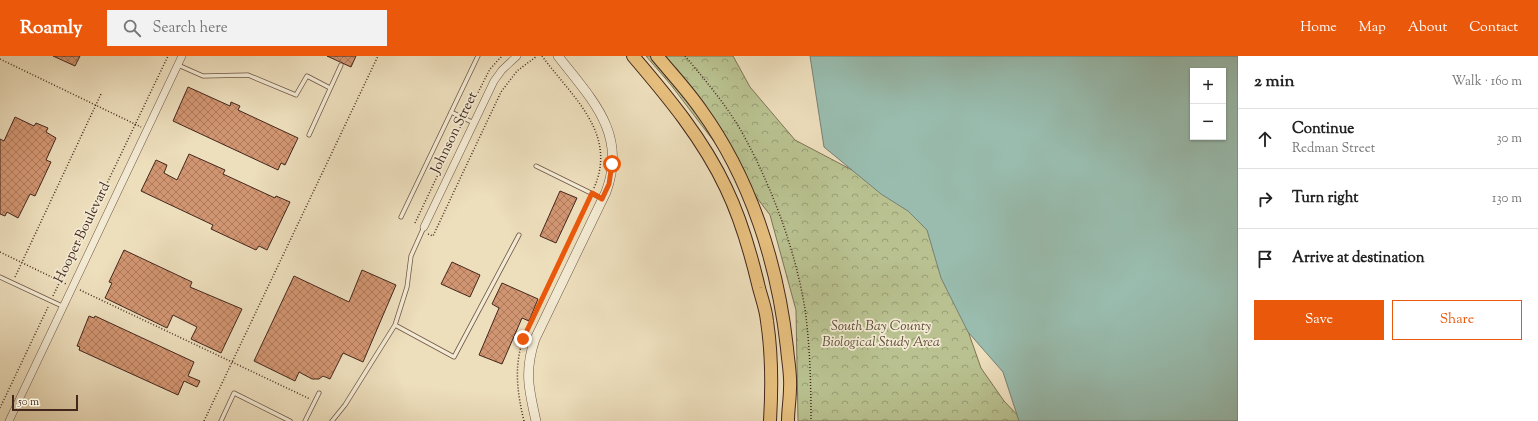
<!DOCTYPE html>
<meta charset="utf-8">
<style>
body{margin:0;font-family:"Sorts Mill Goudy",serif;background:#f2f2f2;color:#222}
.controls{position:absolute;right:12px;top:12px;display:grid;overflow:hidden;border-radius:0px;box-shadow:0 1px 3px #0004}
.controls button{width:36px;height:36px;display:grid;place-items:center;padding:0;border:0;border-bottom:1px solid #e0e0e0;background:#fff;color:#222;font:20px sans-serif}
.scale{position:absolute;left:12px;bottom:10px;width:66px;box-sizing:border-box;padding-left:4px;border:2px solid #43271d;border-top:0;font-size:11px;line-height:14px;white-space:nowrap;color:#43271d;-webkit-text-stroke:3px #f3ead3;paint-order:stroke}
.stop{position:absolute;width:12px;height:12px;margin:-9px;border:3px solid #ea580c;border-radius:50%;background:#fff}
.stop.end{background:#ea580c;border-color:#fff;box-shadow:0 1px 4px #0008}
.list{margin:0;padding:0;list-style:none}
h2{display:flex;justify-content:space-between;align-items:center;height:52px;margin:0;padding:0 16px;font-size:17px}
h2 small{font-size:13px;font-weight:400;color:#767676}
.list li{display:grid;grid-template-columns:26px 1fr auto;gap:12px;align-items:center;box-sizing:border-box;height:60px;padding:0 16px;border-top:1px solid #e0e0e0}
.list b{display:block;font-size:15px;white-space:nowrap}
.list p{margin:0;font-size:13px;white-space:nowrap;color:#767676}
.list em{font-size:13px;font-style:normal;color:#767676}
.actions{display:flex;gap:8px;padding:12px 16px}
.actions a{flex:1;padding:9px 0;border:1px solid #ea580c;border-radius:0px;text-align:center;font-size:14px;color:#ea580c}
.actions .main{background:#ea580c;color:#fff}
.icon{flex:none;width:22px;height:22px;fill:none;stroke:currentColor;stroke-width:2;stroke-linecap:round;stroke-linejoin:round}
.map{position:relative;flex:none;width:1238px;height:365px;overflow:hidden}
header{display:flex;align-items:center;gap:24px;box-sizing:border-box;height:56px;padding:0 20px;background:#ea580c;color:#fff}
header strong{font-size:19px}
nav{display:flex;gap:22px;margin-inline-start:auto;font-size:14px}
.search{width:280px;height:36px;background:#f2f2f2;display:flex;align-items:center;gap:10px;box-sizing:border-box;padding:0 14px;border-radius:0px;color:#767676;font-size:15px}
main{display:flex}
aside{flex:1;background:#fff}
.map>svg:first-child{display:block}
</style>
<header>
<strong>Roamly</strong>
<div class="search"><svg class="icon" aria-label="search" viewBox="0 0 24 24"><circle cx="10" cy="10" r="6"/><path d="M15 15l6 6"/></svg>Search here</div>
<nav><a>Home</a><a>Map</a><a>About</a><a>Contact</a></nav>
</header>
<main>
<div class="map">
<svg width="1238" height="365" viewBox="0 0 1238 365">
<defs>
<pattern id="park-crowns" width="20" height="18" patternUnits="userSpaceOnUse"><rect width="20" height="18" fill="#b9c190"/><path d="M2 6a3 3 0 1 1 6 0M12 15a3 3 0 1 1 6 0" fill="none" stroke="#989d75"/></pattern>
<pattern id="building-cross-hatch" width="8" height="8" patternUnits="userSpaceOnUse"><rect width="8" height="8" fill="#d29571"/><path d="M0 0l8 8M0 8l8-8" fill="none" stroke="#ac7a5c"/></pattern>
</defs>
<rect width="100%" height="100%" fill="#eddebc"/>
<filter id="stains"><feTurbulence type="fractalNoise" baseFrequency=".005" numOctaves="4"/><feColorMatrix values="0 0 0 0 .2 0 0 0 0 .09 0 0 0 0 .02 0 0 0 .5 -.17"/></filter>
<radialGradient id="worn" r=".72"><stop offset=".6" stop-color="#630" stop-opacity="0"/><stop offset="1" stop-color="#630" stop-opacity=".3"/></radialGradient>
<path fill="url(#park-crowns)" stroke="#7e7456" d="M646,0H733L750,31L795,84L894,136L930,167L981,312L1004,345L1023,365H798L796,254L770,159L671,29Z"/>
<path fill="#99bcae" stroke="#778074" fill-rule="evenodd" d="M810,0H1238V365H1019L1003,316L968,276L941,222L927,174L908,155L881,138L824,91ZM1193,15H1223V81H1193Z"/>
<path fill="url(#building-cross-hatch)" stroke="#43271d" d="M53,0H80L75,10Z
M327,0H356L351,11Z
M188,31L230,50L231,46L240,50L238,54L298,82L285,109L281,107L278,114L173,65Z
M15,61L34,70L36,67L48,72L46,76L56,82L46,104L51,106L35,140L30,138L18,162L7,156L5,160L0,158V83L4,85Z
M189,98L225,114L223,118L275,142L276,140L290,146L267,194L259,190L256,194L211,173L213,169L141,135L156,104L167,109L164,117L177,124Z
M560,135L577,142L556,187L540,180Z
M124,194L192,226L190,231L242,253L221,297L191,283L197,271L173,259L167,272L105,242L112,227L109,226Z
M452,206L480,219L470,241L441,228Z
M362,214L396,229L363,306L343,297L330,323L323,320L319,323H312L299,316L295,325L254,305L294,220L349,246Z
M502,227L538,243L529,265L522,262L502,308L479,299L499,252L492,248Z
M89,260L94,262L95,260L194,306L188,320L200,325L197,331L184,325L178,339L79,294L80,291L77,290Z"/>
<g fill="none" stroke-linecap="round" stroke-linejoin="round">
<defs>
<path id="service" d="M178,9L203,20L248,19L296,39L307,20L330,32
M451,56L474,67
M309,79L341,9
M536,110L601,142
M401,161L478,0
M0,221L62,250
M395,269L454,301L519,179
M221,365L234,337L290,365
M305,365L319,337
M332,365L345,349L395,269L407,231L411,200L424,171"/>
<path id="minor" d="M424,171L494,25L502,14L517,0
M9,365L182,0"/>
<path id="tertiary" d="M536,365C529,334 524,315 535,283L606,136C628,77 591,43 558,0"/>
<path id="trunk" d="M633,0C668,41 703,83 726,132C741,163 751,198 759,232C762,243 766,254 767,265C772,298 772,332 770,365
M657,0C672,18 688,35 701,54C751,123 778,209 787,292C788,305 791,319 790,332C790,343 788,354 788,365"/>
</defs>
<use href="#service" stroke="#6e5545" stroke-width="5"/>
<use href="#minor" stroke="#6e5545" stroke-width="8"/>
<use href="#tertiary" stroke="#6e5545" stroke-width="10"/>
<use href="#trunk" stroke="#43271d" stroke-width="14"/>
<path stroke="#43271d" stroke-width="1.5" stroke-dasharray="1 2" stroke-linecap="butt" d="M542,0C572,41 618,77 594,132
M685,0C706,25 728,51 744,80C773,134 795,193 805,253C810,290 811,328 811,365
M0,3L141,71
M467,58L490,13L502,0
M415,167L462,68
M428,178L433,180L501,36L517,15L537,0
M0,196L66,228
M15,221L101,38
M80,234L310,343
M53,240L168,0
M0,352L48,251
M204,365L378,0
M524,365C517,336 514,311 523,283L589,143"/>
<use href="#service" stroke="#f3ead3" stroke-width="3.5"/>
<use href="#minor" stroke="#f3ead3" stroke-width="7"/>
<use href="#tertiary" stroke="#f3ead3" stroke-width="9"/>
<use href="#trunk" stroke="#e6bf7e" stroke-width="12"/>
</g>
<g fill="none" stroke-linecap="round" stroke-linejoin="round">
<path stroke="#ea580c" stroke-width="5" d="M523,283L592,137L602,143L609,128L612,108"/>
</g>
<g text-anchor="middle" dominant-baseline="central" stroke-width="3.5" stroke-linejoin="round" paint-order="stroke">
<g font-size="14" fill="#43271d" stroke="#f3ead3">
<text transform="translate(455 77) rotate(-64)">Johnson Street</text>
<text transform="translate(83 177) rotate(-64)">Hooper Boulevard</text>
</g>
<g font-size="14" font-style="italic" fill="#604e3a" stroke="#f3ead3">
<text x="881" y="271">South Bay County<tspan x="881" dy="16">Biological Study Area</tspan></text>
</g>
</g>
<rect width="100%" height="100%" filter="url(#stains)"/>
<rect width="100%" height="100%" fill="url(#worn)"/>
</svg>
<div class="controls">
<button>+</button>
<button>−</button>
</div>
<div class="scale">50 m</div>
<div class="stop" style="left:612px;top:108px"></div>
<div class="stop end" style="left:523px;top:283px"></div>
</div>
<aside>
<h2>2 min<small>Walk · 160 m</small></h2>
<ul class="list">
<li><svg class="icon" aria-label="ahead" viewBox="0 0 24 24"><path d="M12 20V5M6 11l6-6 6 6"/></svg><div><b>Continue</b><p>Redman Street</p></div><em>30 m</em></li>
<li><svg class="icon" aria-label="right" viewBox="0 0 24 24"><path d="M7 20v-9h11M14 6l5 5-5 5"/></svg><div><b>Turn right</b></div><em>130 m</em></li>
<li><svg class="icon" aria-label="arrive" viewBox="0 0 24 24"><path d="M6 21V4h12l-3 4 3 4H6"/></svg><div><b>Arrive at destination</b></div></li>
</ul>
<div class="actions"><a class="main">Save</a><a>Share</a></div>
</aside>
</main>
